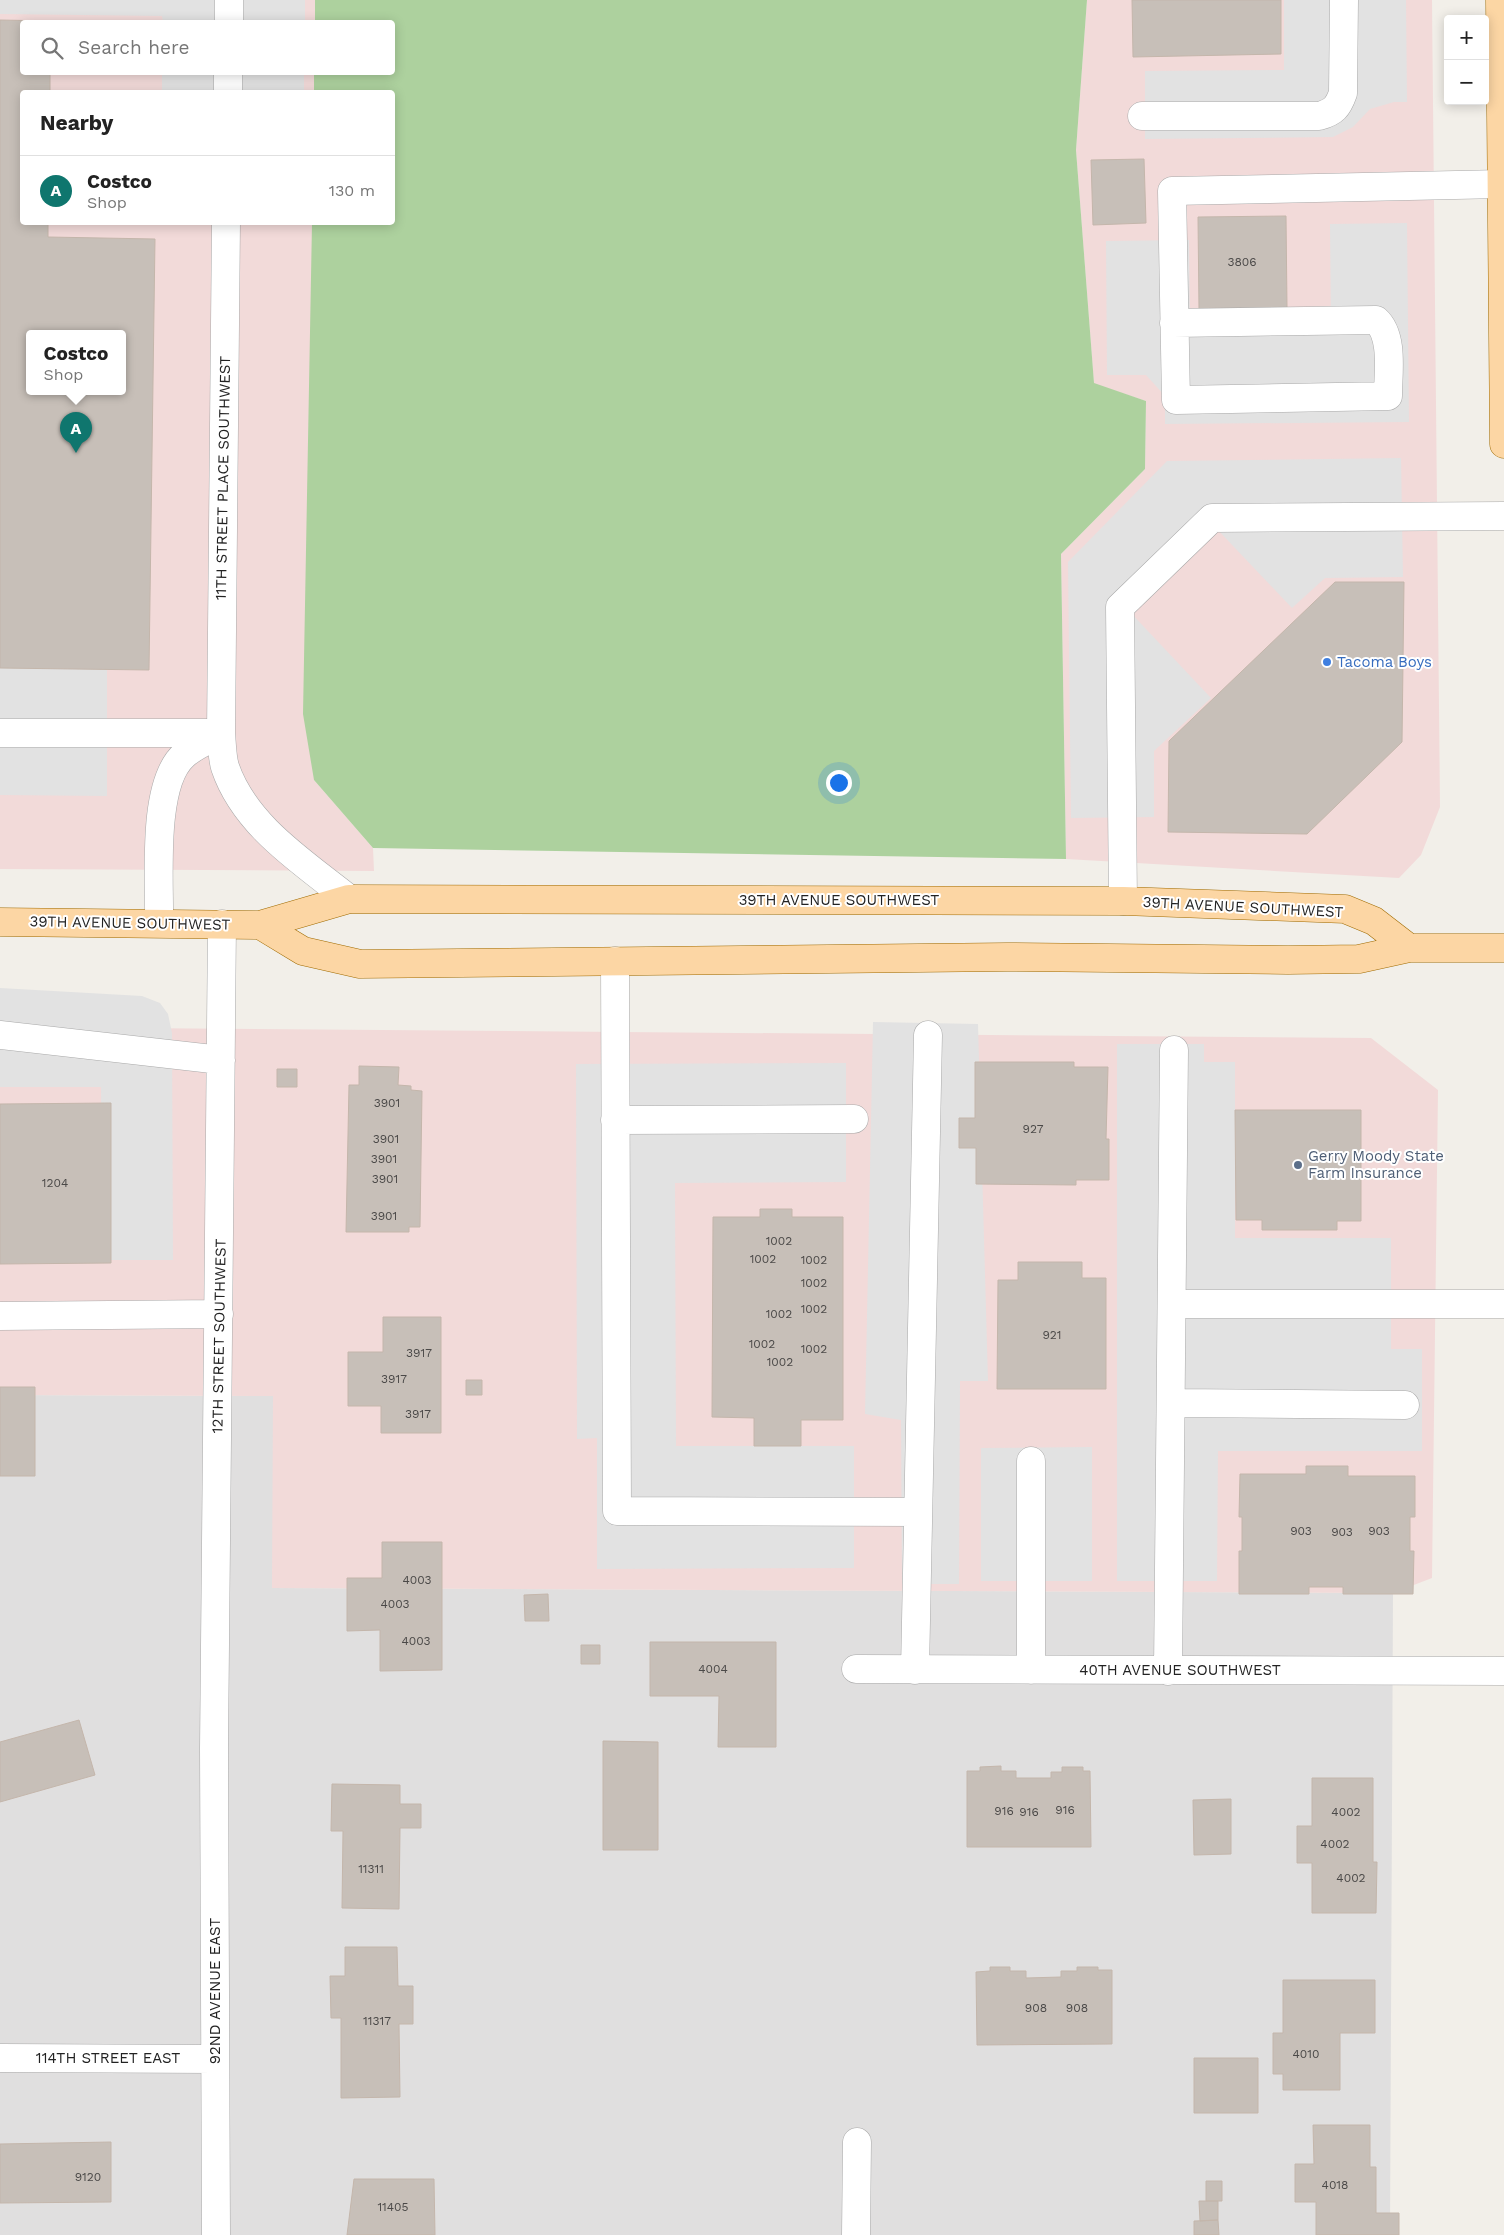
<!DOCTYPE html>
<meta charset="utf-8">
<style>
body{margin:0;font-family:"Work Sans",sans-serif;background:#f6f6f6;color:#222}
.controls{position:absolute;right:15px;top:15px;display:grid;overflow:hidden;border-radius:5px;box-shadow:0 2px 12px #0003}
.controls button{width:45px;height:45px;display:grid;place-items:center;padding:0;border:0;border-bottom:1px solid #e0e0e0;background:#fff;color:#222;font:25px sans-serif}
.you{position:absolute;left:838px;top:782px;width:18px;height:18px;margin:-12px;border:4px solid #fff;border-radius:50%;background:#1a73e8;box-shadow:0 0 0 8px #1a73e833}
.badge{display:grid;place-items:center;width:32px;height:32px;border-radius:50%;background:#0f766e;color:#fff;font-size:16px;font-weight:700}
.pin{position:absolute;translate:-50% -41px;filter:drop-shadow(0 1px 2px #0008)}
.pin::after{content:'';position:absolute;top:26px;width:18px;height:15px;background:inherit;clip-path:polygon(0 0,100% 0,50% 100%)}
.popup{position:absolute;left:26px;top:330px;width:100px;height:65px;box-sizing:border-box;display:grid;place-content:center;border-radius:5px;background:#fff;filter:drop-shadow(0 1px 4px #0005);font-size:16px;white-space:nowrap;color:#767676}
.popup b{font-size:19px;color:#222}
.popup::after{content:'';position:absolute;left:50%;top:100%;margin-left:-10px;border:10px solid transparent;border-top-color:#fff}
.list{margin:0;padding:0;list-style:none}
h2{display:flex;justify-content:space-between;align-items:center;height:65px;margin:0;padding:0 20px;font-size:21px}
h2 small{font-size:16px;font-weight:400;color:#767676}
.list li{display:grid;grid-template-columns:32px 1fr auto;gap:15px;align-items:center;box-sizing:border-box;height:70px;padding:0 20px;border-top:1px solid #e0e0e0}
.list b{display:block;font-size:19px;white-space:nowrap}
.list p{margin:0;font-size:16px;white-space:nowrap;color:#767676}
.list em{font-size:16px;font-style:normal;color:#767676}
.icon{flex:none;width:28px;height:28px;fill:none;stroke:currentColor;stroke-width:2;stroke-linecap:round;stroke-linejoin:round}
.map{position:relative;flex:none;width:1504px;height:2235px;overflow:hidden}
.search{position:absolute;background:#fff;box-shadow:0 2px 12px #0003;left:20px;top:20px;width:375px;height:55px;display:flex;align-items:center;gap:12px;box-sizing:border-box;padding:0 18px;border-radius:5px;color:#767676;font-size:19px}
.panel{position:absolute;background:#fff;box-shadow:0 2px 12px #0003;left:20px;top:90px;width:375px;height:135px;border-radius:5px}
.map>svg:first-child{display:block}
</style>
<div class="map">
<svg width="1504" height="2235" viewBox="0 0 1504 2235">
<rect width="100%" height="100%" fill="#f2efe9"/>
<path fill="#e0dfdf" d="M0,1395L273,1396V1588L1393,1593L1390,2235H0Z"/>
<path fill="#f2dad9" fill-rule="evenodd" d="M0,0H315V22H22V72L314,73V92H22V222L312,223L314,780L373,848L374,871L0,869ZM30,334H122V392H30Z
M1087,0H1432L1440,807L1421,855L1399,878L1066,859L1061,554L1145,469L1146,401L1094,384L1076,150Z
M0,1027L1371,1038L1438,1090L1432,1578L1393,1593L272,1588L273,1396L0,1395Z"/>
<path fill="#add19e" d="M315,0H1087L1076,150L1094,383L1146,401L1145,469L1061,554L1066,859L373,848L314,780L303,714L312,223L392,222V92H314V73L392,72V22H315Z"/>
<path fill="#e2e2e2" d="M0,0H305V22H163L162,16L0,14Z
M1284,0H1406L1407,102H1394L1370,109L1353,127L1333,137L1145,139V71L1284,70Z
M162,73H304V92H162Z
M1407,223L1409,422L1165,424V396L1146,375H1107L1106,241L1189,240L1190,334L1331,328L1330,224Z
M1401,458L1403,577L1325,578L1292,608L1216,528L1129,611L1211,698L1154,751V817L1071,818L1068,562L1167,461Z
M0,652H107V796L0,795Z
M0,988L142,996L160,1003L168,1014L172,1033L173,1260H102L101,1087H0Z
M873,1022L978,1024L988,1381H960L959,1584H902L901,1420L865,1414Z
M1117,1044H1204V1062H1235V1238H1391V1349H1422V1451H1218L1217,1581H1117Z
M846,1063V1182L675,1183L676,1446H854V1568L597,1569V1438L577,1439L576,1064Z
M1092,1447V1581H981V1448Z"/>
<path fill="#c7bfb8" stroke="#c4b6ab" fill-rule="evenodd" d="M1132,0H1281V54L1133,57Z
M0,20L51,21L22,22V72H50V92H22V222H48V237L155,239L149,670L0,668ZM30,334H122V392H30Z
M1144,159L1146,223L1093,225L1091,160Z
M1286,216L1287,308L1199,309L1198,217Z
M1335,582H1404L1402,742L1307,834L1168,832L1169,741Z
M975,1062H1074V1067H1108L1106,1139H1109V1180H1076V1185L976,1184V1148H959V1118H975Z
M359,1066L399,1067L398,1085L411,1086V1090L422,1091L420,1227H409V1232H346L349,1085H359Z
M277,1069H297V1087H277Z
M111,1103V1263L0,1264V1104Z
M1235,1110H1361V1221H1337V1230H1262V1220H1236Z
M760,1209H792V1217H843V1420H801V1446H754V1418L712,1417L713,1217H760Z
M1018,1262H1082V1278H1106V1389H997L998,1280H1018Z
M383,1317H441V1433H381V1406H348V1352H383Z
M466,1380H482V1395H466Z
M0,1387H35V1476H0Z
M1306,1466H1348V1476H1415V1517H1410V1551H1414L1413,1594H1343V1587H1309V1594H1239V1551H1242V1517H1239L1240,1474H1306Z
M382,1542H442V1670L380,1671V1630L347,1631V1578H382Z
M548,1594L549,1621H525L524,1595Z
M650,1642H776V1747H718L719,1696H650Z
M581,1645H600V1664H581Z
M79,1720L95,1775L0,1802V1742Z
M603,1741L658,1742V1850H603Z
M1001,1766V1771H1016V1778H1051V1772H1062V1767H1083V1771H1090L1091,1847H967V1771H980V1767Z
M1312,1778H1373V1862H1377L1376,1913H1312V1863H1297V1826H1312Z
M332,1784L400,1785V1804H421V1828H400L399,1909L342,1908L343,1831H331Z
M1231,1799V1854L1194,1855L1193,1800Z
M345,1947H397L398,1986H413V2024H399L400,2097L341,2098V2018H331L330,1976H345Z
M990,1967H1010V1971H1026V1978L1061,1977V1971H1077V1967H1098V1970H1112V2044L977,2045L976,1972L990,1971Z
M1283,1980H1375V2033H1340V2090H1283V2074H1273V2033H1283Z
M1194,2058H1258V2113H1194Z
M1313,2125H1370V2167H1376V2213H1399V2235H1316V2202H1295V2164H1314Z
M111,2142V2202L0,2203V2144Z
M354,2179H434L435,2235H347Z
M1206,2181H1222V2201H1206Z
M1199,2201H1218V2220L1200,2221Z
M1218,2220L1219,2235H1194V2221Z"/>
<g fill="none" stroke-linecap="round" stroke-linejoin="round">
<defs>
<path id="minor" d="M229,22V0
M228,92V72
M1142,116H1319C1334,112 1338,107 1343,93L1344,0
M226,222L221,733C222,744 222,757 225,767C245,826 303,862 349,899
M1174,323L1376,320C1394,336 1388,373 1388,396L1176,400L1172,191L1502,184
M0,733H221
M1123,901L1120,607L1212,518L1504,516
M159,923C160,881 151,784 184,755C194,746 209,740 221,733
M615,961L617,1511L918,1512
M0,1035L221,1060
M615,1120L854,1119
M1173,1304H1504
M0,1316L219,1314
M1172,1403L1405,1405
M1031,1461V1670
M856,1669L1504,1671
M915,1670L928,1035
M1168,1671L1174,1050
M0,2058L215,2059
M216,2235L214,1748L222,924
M856,2235L857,2142"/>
<path id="major" d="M1500,0L1504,444
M0,922L260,925L349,899L1123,901L1345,909L1374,921L1409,948
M260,925L303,951L360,964L1007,957L1288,960L1359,959L1409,948H1504"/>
</defs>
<use href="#minor" stroke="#a9a9a9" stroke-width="29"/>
<use href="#major" stroke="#a06b00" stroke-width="29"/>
<use href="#minor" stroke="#fff" stroke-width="28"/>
<use href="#major" stroke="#fcd6a4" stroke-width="28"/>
</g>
<circle fill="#3f7fe0" stroke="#fff" stroke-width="2" cx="1327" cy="662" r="5"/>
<circle fill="#5c6f8a" stroke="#fff" stroke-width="2" cx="1298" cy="1165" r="5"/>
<g text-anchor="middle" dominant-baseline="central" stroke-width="4" stroke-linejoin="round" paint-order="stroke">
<g font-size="12" fill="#4b4948">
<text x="1242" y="262">3806</text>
<text x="387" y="1103">3901</text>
<text x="1033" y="1129">927</text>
<text x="386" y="1139">3901</text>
<text x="384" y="1159">3901</text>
<text x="385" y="1179">3901</text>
<text x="55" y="1183">1204</text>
<text x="384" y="1216">3901</text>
<text x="779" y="1241">1002</text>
<text x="763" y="1259">1002</text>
<text x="814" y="1260">1002</text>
<text x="814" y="1283">1002</text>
<text x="814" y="1309">1002</text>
<text x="779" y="1314">1002</text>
<text x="1052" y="1335">921</text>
<text x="762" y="1344">1002</text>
<text x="814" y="1349">1002</text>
<text x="419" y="1353">3917</text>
<text x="780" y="1362">1002</text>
<text x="394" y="1379">3917</text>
<text x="418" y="1414">3917</text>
<text x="1301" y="1531">903</text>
<text x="1379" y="1531">903</text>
<text x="1342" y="1532">903</text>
<text x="417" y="1580">4003</text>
<text x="395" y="1604">4003</text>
<text x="416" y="1641">4003</text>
<text x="713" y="1669">4004</text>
<text x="1065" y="1810">916</text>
<text x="1004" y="1811">916</text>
<text x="1029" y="1812">916</text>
<text x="1346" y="1812">4002</text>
<text x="1335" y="1844">4002</text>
<text x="371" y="1869">11311</text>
<text x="1351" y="1878">4002</text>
<text x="1036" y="2008">908</text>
<text x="1077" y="2008">908</text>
<text x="377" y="2021">11317</text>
<text x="1306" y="2054">4010</text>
<text x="88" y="2177">9120</text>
<text x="1335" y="2185">4018</text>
<text x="393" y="2207">11405</text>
</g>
<g font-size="15" fill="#222" stroke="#fff">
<text transform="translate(223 478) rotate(-89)">11TH STREET PLACE SOUTHWEST</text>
<text x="839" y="900">39TH AVENUE SOUTHWEST</text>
<text transform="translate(1243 907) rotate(3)">39TH AVENUE SOUTHWEST</text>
<text transform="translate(130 923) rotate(1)">39TH AVENUE SOUTHWEST</text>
<text transform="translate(219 1336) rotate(-89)">12TH STREET SOUTHWEST</text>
<text x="1180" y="1670">40TH AVENUE SOUTHWEST</text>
<text transform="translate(215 1991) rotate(-90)">92ND AVENUE EAST</text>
<text x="108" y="2058">114TH STREET EAST</text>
</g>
<g font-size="15" fill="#366cbe" stroke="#fff" text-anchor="start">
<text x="1337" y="662">Tacoma Boys</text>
</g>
<g font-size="15" fill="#4e5e75" stroke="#fff" text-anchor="start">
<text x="1308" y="1156">Gerry Moody State<tspan x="1308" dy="17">Farm Insurance</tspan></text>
</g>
</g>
</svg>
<div class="controls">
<button>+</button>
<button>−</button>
</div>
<div class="you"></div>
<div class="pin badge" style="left:76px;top:453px">A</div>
<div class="popup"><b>Costco</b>Shop</div>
<div class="search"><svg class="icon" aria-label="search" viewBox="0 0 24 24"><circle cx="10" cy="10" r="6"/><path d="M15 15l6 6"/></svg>Search here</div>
<section class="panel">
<h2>Nearby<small></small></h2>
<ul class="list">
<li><span class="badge">A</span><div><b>Costco</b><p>Shop</p></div><em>130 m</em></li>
</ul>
</section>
</div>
